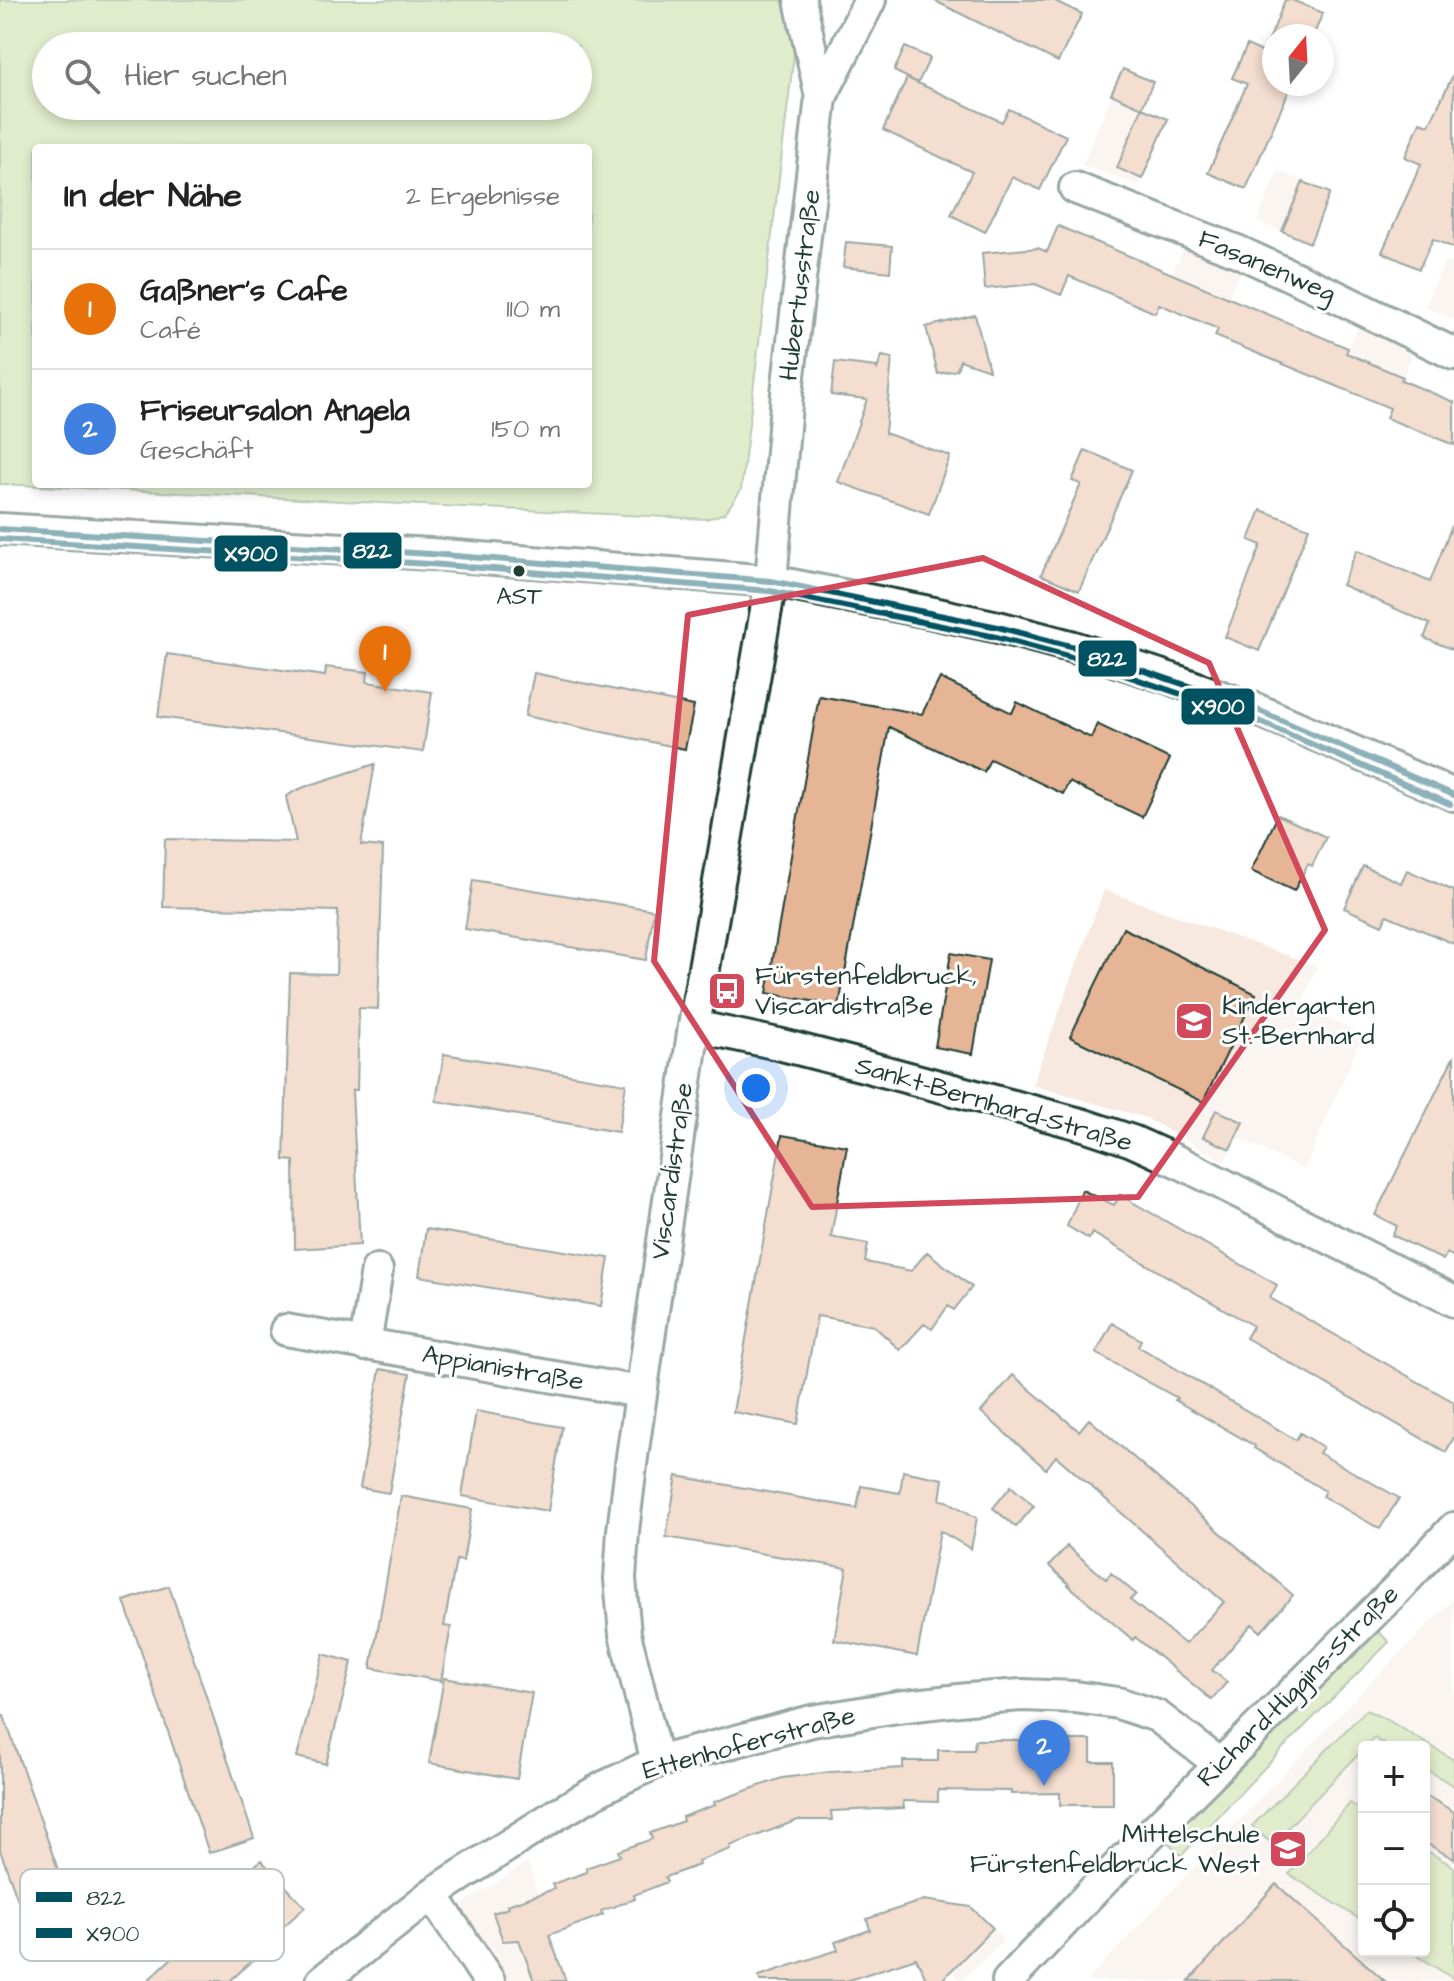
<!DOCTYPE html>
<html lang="de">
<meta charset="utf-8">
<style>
body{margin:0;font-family:"Architects Daughter",sans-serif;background:#f2f2f2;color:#222}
.controls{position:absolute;right:24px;bottom:24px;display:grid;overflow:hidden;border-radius:8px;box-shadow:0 4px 12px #0003}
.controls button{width:72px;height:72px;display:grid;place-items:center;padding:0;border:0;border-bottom:2px solid #e0e0e0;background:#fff;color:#222;font:40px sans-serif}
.compass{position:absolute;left:1262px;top:24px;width:72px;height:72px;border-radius:50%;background:#fff;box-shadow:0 4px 12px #0003;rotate:18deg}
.you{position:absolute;left:756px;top:1088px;width:28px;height:28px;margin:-20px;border:6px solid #fff;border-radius:50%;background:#1a73e8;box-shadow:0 0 0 12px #1a73e833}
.badge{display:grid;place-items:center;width:52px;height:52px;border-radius:50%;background:#db2777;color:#fff;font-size:26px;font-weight:700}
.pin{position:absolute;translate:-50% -66px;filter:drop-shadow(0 2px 4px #0008)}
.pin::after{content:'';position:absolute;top:42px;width:28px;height:24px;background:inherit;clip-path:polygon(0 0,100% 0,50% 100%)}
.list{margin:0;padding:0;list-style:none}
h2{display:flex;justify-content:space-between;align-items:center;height:104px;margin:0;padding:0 32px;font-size:34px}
h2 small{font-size:26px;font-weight:400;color:#767676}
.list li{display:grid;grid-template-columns:52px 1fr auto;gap:24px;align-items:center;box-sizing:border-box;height:120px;padding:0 32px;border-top:2px solid #e0e0e0}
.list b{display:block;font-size:30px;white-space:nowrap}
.list p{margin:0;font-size:26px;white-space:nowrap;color:#767676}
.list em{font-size:26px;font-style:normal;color:#767676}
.icon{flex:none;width:44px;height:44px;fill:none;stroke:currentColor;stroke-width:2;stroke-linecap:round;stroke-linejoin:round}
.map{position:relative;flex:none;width:1454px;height:1981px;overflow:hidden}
.search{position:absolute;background:#fff;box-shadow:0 4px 12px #0003;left:32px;top:32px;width:560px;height:88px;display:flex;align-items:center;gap:20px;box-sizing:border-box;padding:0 28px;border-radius:44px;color:#767676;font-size:30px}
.panel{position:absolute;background:#fff;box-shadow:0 4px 12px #0003;left:32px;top:144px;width:560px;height:344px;border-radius:8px}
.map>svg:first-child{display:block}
</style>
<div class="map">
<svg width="1454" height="1981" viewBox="0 0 1454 1981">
<rect width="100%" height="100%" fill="#fff"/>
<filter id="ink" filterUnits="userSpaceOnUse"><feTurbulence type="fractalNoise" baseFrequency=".0125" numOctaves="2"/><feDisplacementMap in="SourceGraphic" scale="16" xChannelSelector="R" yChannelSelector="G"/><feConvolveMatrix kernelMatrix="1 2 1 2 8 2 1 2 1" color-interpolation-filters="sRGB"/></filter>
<g filter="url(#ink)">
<path fill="#f7e9e0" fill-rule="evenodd" d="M1123,69L1153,82L1142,108L1168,119L1140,186L1082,165Z
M1278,171L1330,193L1309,243L1257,221Z
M1183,248L1240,271L1216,328L1159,304Z
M1445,260L1454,264V319L1425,307Z
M1359,324L1414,351L1390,407L1333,383Z
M1104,890L1317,966L1301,1006L1363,1035L1304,1170L1237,1137L1224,1162L1146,1118L1032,1085Z
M1454,1599V1981H1086L1361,1692ZM1364,1747H1424V1951H1364Z
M528,1862L547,1924L567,1981H499L453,1910Z
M971,1907L1004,1940L962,1981L930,1949Z"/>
<path fill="#bad68e" stroke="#6c8a61" stroke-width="2" fill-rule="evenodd" d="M0,0H787L794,54L741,490L725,513L707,519L0,484ZM46,46H578V106H46ZM36,148H588V484H36Z
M1375,1628L1389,1642L1284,1747L1181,1856L1167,1841Z
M1366,1710L1389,1721L1454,1760V1786L1424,1768V1747H1389L1374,1738L1272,1844L1252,1826Z
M1350,1803L1364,1811V1922L1289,1874Z
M1424,1849L1454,1867V1979L1410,1951H1424Z"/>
<path fill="#e5b596" stroke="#1f3d34" stroke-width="2" d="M933,0H1053L1082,14L1058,62Z
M1285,0H1292L1323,13L1313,36H1274V84H1292L1246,189L1208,173L1247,84L1232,78L1247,45L1264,53Z
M905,47L930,58L918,83L894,71Z
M1123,69L1153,82L1142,108L1111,94Z
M1454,73V248L1433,239L1419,269L1382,252L1421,164L1405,157L1420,122L1429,125Z
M907,78L1002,122L1009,109L1066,136L1040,190L1012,177L985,232L951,215L972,172L883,130Z
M1142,108L1168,119L1142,179L1117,168Z
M1303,182L1330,193L1310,243L1282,231Z
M1058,226L1348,348L1346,353L1403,377L1401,380L1454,402V445L1386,418L1390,408L1215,336L1218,329L1159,304L1155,313L1069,276L1061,295L1035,284L985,289L982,253L1038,248L1047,252Z
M846,242L892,246L890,272L843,267Z
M975,315L989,370L960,360L957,370L938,374L926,327Z
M882,356L892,358L885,433L950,456L929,514L838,482L867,399L831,395L835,362L876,367L877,369Z
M1085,450L1132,470L1079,591L1041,575L1081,484L1072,481Z
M1261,510L1309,528L1259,651L1225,637L1261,545L1249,540Z
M1452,525L1454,526V650L1424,638L1430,624L1342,585L1357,550L1430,582Z
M167,654L325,676L326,667L368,672L367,682L432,692L423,752L158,717Z
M534,673L694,706L685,749L525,716Z
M940,678L1012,713L1017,702L1091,738L1097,724L1170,759L1142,817L1069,782L1063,794L990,759L984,772L889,727L839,1006L767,993L819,696L922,714Z
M375,764L361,845L383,847L378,1009L359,1008L357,1090H352L360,1245L295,1249L294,1161L284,1160L290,973L336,974L338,911L163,907L165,839L296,842L286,797L295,791L307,786Z
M1278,815L1326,837L1312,866L1308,864L1294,891L1251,871Z
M1363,866L1401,883L1407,870L1454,891V944L1387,915L1382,925L1344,908Z
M473,880L654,910L646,960L465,929Z
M1123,928L1256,994L1203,1102L1070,1037Z
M951,953L989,960L973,1054L935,1047Z
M444,1054L626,1084L618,1132L436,1101Z
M1454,1056V1257L1447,1253L1443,1260L1392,1235L1397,1226L1375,1215Z
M1216,1110L1243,1122L1230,1149L1203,1137Z
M782,1135L847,1146L831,1237L868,1244L865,1262L911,1271L927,1252L972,1287L954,1310L948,1306L932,1329L924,1324L900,1350L874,1326L817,1316L798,1424L733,1412Z
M1082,1190L1114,1205L1120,1195L1277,1285L1270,1298L1454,1402V1437L1446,1452L1246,1338L1253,1326L1092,1233L1089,1239L1067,1226Z
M426,1229L609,1258L601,1306L419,1276Z
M1112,1323L1141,1340L1138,1346L1296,1440L1300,1433L1323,1447L1319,1453L1399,1498L1380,1529L1322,1496L1325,1491L1254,1448L1255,1446L1175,1400L1177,1398L1096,1353Z
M380,1369L410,1374L389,1493L360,1488Z
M1013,1375L1079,1431L1089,1419L1293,1595L1261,1632L1252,1624L1212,1670L1227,1682L1212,1700L1135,1637L1133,1640L1068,1585L1069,1584L1049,1566L1067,1546L1106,1579L1111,1573L1136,1594L1130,1600L1185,1644L1224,1602L1056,1456L1046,1469L981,1412Z
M476,1411L562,1427L548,1511L462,1496Z
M903,1471L943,1479L940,1500L947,1501L977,1518L971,1549L940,1531L917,1656L834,1640L847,1568L666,1537L677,1476L857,1508L861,1486L900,1493Z
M1011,1486L1034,1506L1016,1527L993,1508Z
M401,1496L472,1509L463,1561L456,1560L444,1626L451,1627L441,1681L371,1668Z
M169,1586L254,1838L209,1853L124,1601Z
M323,1654L352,1662L326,1764L297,1757Z
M444,1678L532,1693L517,1779L429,1763Z
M0,1716H4L68,1898L23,1914L0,1850Z
M975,1740H1091V1762H1113V1805H1060V1793L1011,1794V1791L938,1790V1802L903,1801L904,1808L831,1811L832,1820H798L730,1846L731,1849L698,1861L699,1865L665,1877L667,1882L634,1895L635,1899L601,1911L603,1915L549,1935L566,1981H534L519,1940L503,1941L493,1913L508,1908L507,1905L554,1889L552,1884L587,1872L586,1868L620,1856L618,1851L652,1839L650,1833L683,1821L682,1817L715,1805L714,1802L782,1778L830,1772L903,1768V1761H938V1750H974Z
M1424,1794L1454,1812V1859L1424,1842Z
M261,1860L305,1907L261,1947L264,1950L230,1981H147L213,1920L205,1912Z
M1276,1884L1385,1981H1189Z
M924,1900L971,1907L993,1928L941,1981H927L916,1958L846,1981H760L759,1976L838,1950L835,1942L870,1930L867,1919Z"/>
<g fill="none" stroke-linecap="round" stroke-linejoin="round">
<defs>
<path id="minor" d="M800,0L821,97
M1075,188L1237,251L1331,294L1454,354
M0,529L431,554L771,581L924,611L998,627L1074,647L1172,679L1253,708L1454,795
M694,1026L778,1044L864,1066L1084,1125L1132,1141L1183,1164L1454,1301
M286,1330L640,1392
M365,1345L377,1270
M657,1762L625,1634L620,1579L623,1531L632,1457L694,1026L771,581L787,393L821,97L870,0
M432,1894L489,1981
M322,1981L432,1894L557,1814L606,1786L657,1762L812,1721L897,1707L968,1699L1022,1695L1075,1697L1118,1703L1157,1716L1220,1764
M1008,1981L1090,1894L1395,1591L1454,1528"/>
</defs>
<use href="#minor" stroke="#1f3d34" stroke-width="36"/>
<use href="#minor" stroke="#fff" stroke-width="30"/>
<defs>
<path id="bus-1" d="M0,529L431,554L771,581L998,627L1074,647L1253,708L1454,795"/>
<path id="bus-2" d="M0,539L430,564L770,591L996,637L1071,657L1249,717L1450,804"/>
</defs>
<use href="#bus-1" stroke="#fff" stroke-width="12"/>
<use href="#bus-2" stroke="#fff" stroke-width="12"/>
<use href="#bus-1" stroke="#005262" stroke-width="6"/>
<use href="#bus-2" stroke="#005262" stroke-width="6"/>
</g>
</g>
<path d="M0 0H1454V1981H0ZM983,558L1209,663L1325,930L1138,1197L812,1207L654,961L688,615Z" fill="#fff" fill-opacity=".55" fill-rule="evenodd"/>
<path fill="none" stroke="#d1495b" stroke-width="6" stroke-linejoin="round" d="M983,558L1209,663L1325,930L1138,1197L812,1207L654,961L688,615Z"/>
<defs>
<symbol id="bus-square" viewBox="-11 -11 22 22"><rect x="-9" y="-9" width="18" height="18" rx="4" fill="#d1495b" stroke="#fff"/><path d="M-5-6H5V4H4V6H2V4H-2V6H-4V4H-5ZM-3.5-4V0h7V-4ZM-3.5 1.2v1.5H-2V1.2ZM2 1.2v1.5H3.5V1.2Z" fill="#fff"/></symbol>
<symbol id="school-square" viewBox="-11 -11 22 22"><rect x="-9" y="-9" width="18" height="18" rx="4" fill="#d1495b" stroke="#fff"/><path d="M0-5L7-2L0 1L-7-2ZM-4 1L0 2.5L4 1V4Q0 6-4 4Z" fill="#fff"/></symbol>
</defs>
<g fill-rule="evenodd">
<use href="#bus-square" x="705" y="969" width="44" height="44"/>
<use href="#school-square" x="1172" y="999" width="44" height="44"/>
<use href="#school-square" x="1266" y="1827" width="44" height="44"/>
</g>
<circle fill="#1f3d34" stroke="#fff" stroke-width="3" cx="519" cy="571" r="7"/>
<g text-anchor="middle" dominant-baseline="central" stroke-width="6" stroke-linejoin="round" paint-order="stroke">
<g font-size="24" fill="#1f3d34" stroke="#fff">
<text x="519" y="597">AST</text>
</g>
<g font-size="26" fill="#1f3d34" stroke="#fff">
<text transform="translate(1267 266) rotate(23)">Fasanenweg</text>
<text transform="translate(800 285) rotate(-83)">Hubertusstraße</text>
<text transform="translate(994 1104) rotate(16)">Sankt-Bernhard-Straße</text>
<text transform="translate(672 1171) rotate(-82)">Viscardistraße</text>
<text transform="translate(503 1368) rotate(10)">Appianistraße</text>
<text transform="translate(1298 1686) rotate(-45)">Richard-Higgins-Straße</text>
<text transform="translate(749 1743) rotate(-15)">Ettenhoferstraße</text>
</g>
<g font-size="26" fill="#1f3d34" stroke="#fff" text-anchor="start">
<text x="755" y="976">Fürstenfeldbruck,<tspan x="755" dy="30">Viscardistraße</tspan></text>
<text x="1222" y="1006">Kindergarten<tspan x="1222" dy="30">St.-Bernhard</tspan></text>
<text x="1260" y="1834" text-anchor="end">Mittelschule<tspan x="1260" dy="30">Fürstenfeldbruck West</tspan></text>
</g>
</g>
<rect x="20" y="1869" width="264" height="92" rx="12" fill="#fff" stroke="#bcc5c2" stroke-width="2"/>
<rect x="36" y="1892" width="36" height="10" fill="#005262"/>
<rect x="36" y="1928" width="36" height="10" fill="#005262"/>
<g font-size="22" fill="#1f3d34">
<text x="86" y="1905">822</text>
<text x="86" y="1941">X900</text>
</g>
<g stroke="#fff" stroke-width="3">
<rect x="342" y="531" width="61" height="39" rx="8" fill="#005262"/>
<rect x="213" y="534" width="76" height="39" rx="8" fill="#005262"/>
<rect x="1077" y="639" width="61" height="39" rx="8" fill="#005262"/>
<rect x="1180" y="687" width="76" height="39" rx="8" fill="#005262"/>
</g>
<g font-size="22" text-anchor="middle" font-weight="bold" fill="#fff">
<text x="372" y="558">822</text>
<text x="251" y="561">X900</text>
<text x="1107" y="666">822</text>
<text x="1218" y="714">X900</text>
</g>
</svg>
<div class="controls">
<button>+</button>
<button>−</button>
<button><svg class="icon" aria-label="locate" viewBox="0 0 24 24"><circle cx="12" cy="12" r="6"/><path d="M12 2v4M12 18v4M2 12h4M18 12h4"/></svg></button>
</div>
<svg class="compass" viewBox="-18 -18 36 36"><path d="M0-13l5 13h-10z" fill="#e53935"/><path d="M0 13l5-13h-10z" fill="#767676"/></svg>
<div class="you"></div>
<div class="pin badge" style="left:385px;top:692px;background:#e8710a">1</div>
<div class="pin badge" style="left:1044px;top:1786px;background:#3f7fe0">2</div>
<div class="search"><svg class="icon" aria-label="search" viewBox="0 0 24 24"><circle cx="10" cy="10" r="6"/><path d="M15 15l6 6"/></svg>Hier suchen</div>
<section class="panel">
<h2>In der Nähe<small>2 Ergebnisse</small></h2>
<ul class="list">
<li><span class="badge" style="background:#e8710a">1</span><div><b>Gaßner's Cafe</b><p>Café</p></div><em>110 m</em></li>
<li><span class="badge" style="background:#3f7fe0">2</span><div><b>Friseursalon Angela</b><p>Geschäft</p></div><em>150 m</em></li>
</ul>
</section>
</div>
